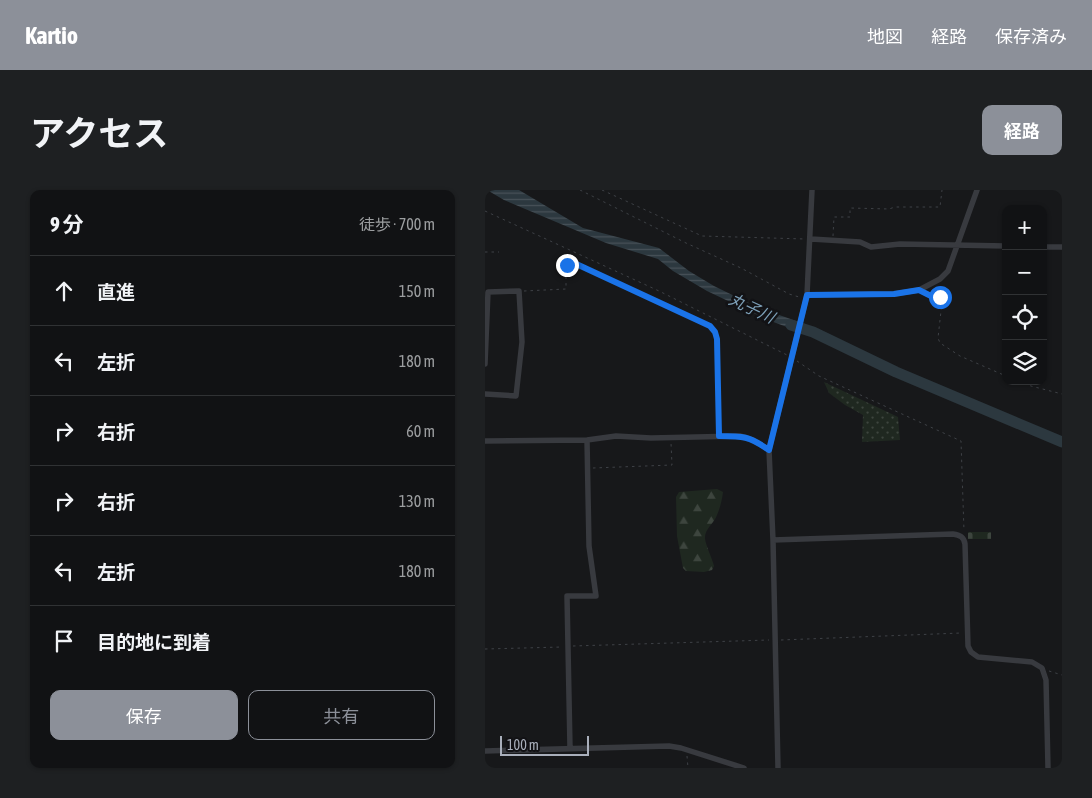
<!DOCTYPE html>
<html lang="ja">
<meta charset="utf-8">
<style>
body{margin:0;font-family:"Asap Condensed","Noto Sans JP",sans-serif;background:#1e2022;color:#f1f3f6}
.controls{position:absolute;right:15px;top:15px;display:grid;overflow:hidden;border-radius:10px;box-shadow:0 1px 4px #0004}
.controls button{width:45px;height:45px;display:grid;place-items:center;padding:0;border:0;border-bottom:1px solid #303234;background:#111214;color:#f1f3f6;font:25px sans-serif}
.scale{position:absolute;left:15px;bottom:12px;width:89px;box-sizing:border-box;padding-left:5px;border:2px solid #a9afbb;border-top:0;font-size:14px;line-height:18px;white-space:nowrap;color:#a9afbb;-webkit-text-stroke:4px #121215;paint-order:stroke}
.stop{position:absolute;width:15px;height:15px;margin:-11px;border:4px solid #1a73e8;border-radius:50%;background:#fff}
.stop.end{background:#1a73e8;border-color:#fff;box-shadow:0 1px 5px #0008}
.list{margin:0;padding:0;list-style:none}
h2{display:flex;justify-content:space-between;align-items:center;height:65px;margin:0;padding:0 20px;font-size:21px}
h2 small{font-size:16px;font-weight:400;color:#9c9ea0}
.list li{display:grid;grid-template-columns:32px 1fr auto;gap:15px;align-items:center;box-sizing:border-box;height:70px;padding:0 20px;border-top:1px solid #303234}
.list b{display:block;font-size:19px;white-space:nowrap}
.list em{font-size:16px;font-style:normal;color:#9c9ea0}
.actions{display:flex;gap:10px;padding:15px 20px}
.actions a{flex:1;padding:11px 0;border:1px solid #8c9099;border-radius:10px;text-align:center;font-size:18px;color:#8c9099}
.actions .main{background:#8c9099;color:#fff}
.icon{flex:none;width:28px;height:28px;fill:none;stroke:currentColor;stroke-width:2;stroke-linecap:round;stroke-linejoin:round}
.map{position:relative;flex:none;width:577px;height:578px;overflow:hidden;border-radius:10px}
header{display:flex;align-items:center;gap:30px;box-sizing:border-box;height:70px;padding:0 25px;background:#8c9099;color:#fff}
header strong{font-size:24px}
nav{display:flex;gap:28px;margin-inline-start:auto;font-size:18px}
.intro{display:flex;align-items:center;justify-content:space-between;box-sizing:border-box;height:120px;padding:0 30px}
h1{margin:0;font-size:35px}
.button{padding:12px 22px;border-radius:10px;background:#8c9099;color:#fff;font-size:18px;font-weight:700}
main{display:flex;gap:30px;padding:0 30px}
aside{flex:1;background:#111214;border-radius:10px;box-shadow:0 1px 4px #0004}
.map>svg:first-child{display:block}
</style>
<header>
<strong>Kartio</strong>
<nav><a>地図</a><a>経路</a><a>保存済み</a></nav>
</header>
<div class="intro"><h1>アクセス</h1><a class="button">経路</a></div>
<main>
<aside>
<h2>9 分<small>徒歩 · 700 m</small></h2>
<ul class="list">
<li><svg class="icon" aria-label="ahead" viewBox="0 0 24 24"><path d="M12 20V5M6 11l6-6 6 6"/></svg><div><b>直進</b></div><em>150 m</em></li>
<li><svg class="icon" aria-label="left" viewBox="0 0 24 24"><path d="M17 20v-9H6M10 6l-5 5 5 5"/></svg><div><b>左折</b></div><em>180 m</em></li>
<li><svg class="icon" aria-label="right" viewBox="0 0 24 24"><path d="M7 20v-9h11M14 6l5 5-5 5"/></svg><div><b>右折</b></div><em>60 m</em></li>
<li><svg class="icon" aria-label="right" viewBox="0 0 24 24"><path d="M7 20v-9h11M14 6l5 5-5 5"/></svg><div><b>右折</b></div><em>130 m</em></li>
<li><svg class="icon" aria-label="left" viewBox="0 0 24 24"><path d="M17 20v-9H6M10 6l-5 5 5 5"/></svg><div><b>左折</b></div><em>180 m</em></li>
<li><svg class="icon" aria-label="arrive" viewBox="0 0 24 24"><path d="M6 21V4h12l-3 4 3 4H6"/></svg><div><b>目的地に到着</b></div></li>
</ul>
<div class="actions"><a class="main">保存</a><a>共有</a></div>
</aside>
<div class="map">
<svg width="577" height="578" viewBox="0 0 577 578">
<defs>
<pattern id="grass-dots" width="8" height="8" patternUnits="userSpaceOnUse" patternTransform="scale(1.25)"><rect width="8" height="8" fill="#1f2820"/><path d="M2 2h.1M6 6h.1" fill="none" stroke="#3d453e" stroke-width="1.8" stroke-linecap="round"/></pattern>
<pattern id="forest-firs" width="22" height="20" patternUnits="userSpaceOnUse" patternTransform="scale(1.25)"><rect width="22" height="20" fill="#1f2820"/><path d="M5 1l3.5 6h-7zM16 11l3.5 6h-7z" fill="#3d453e"/></pattern>
<pattern id="cemetery-stones" width="16" height="16" patternUnits="userSpaceOnUse" patternTransform="scale(1.25)"><rect width="16" height="16" fill="#1f2820"/><path d="M2 7V4a2 2 0 0 1 4 0v3zM10 15v-3a2 2 0 0 1 4 0v3z" fill="#3d453e"/></pattern>
<pattern id="water-rules" width="6" height="5" patternUnits="userSpaceOnUse" patternTransform="scale(1.25)"><rect width="6" height="5" fill="#2c383f"/><path d="M0 2.5h6" fill="none" stroke="#485259"/></pattern>
</defs>
<rect width="100%" height="100%" fill="#17181a"/>
<path fill="url(#grass-dots)" d="M339,192L413,227L415,250L377,252L378,225L360,215L344,203Z"/>
<path fill="url(#forest-firs)" d="M232,299L238,302C237,310 235,318 232,325C229,334 219,339 220,349C221,356 227,368 229,376L227,380L219,382L201,381L198,378L192,346L191,307L194,302Z"/>
<path fill="url(#cemetery-stones)" d="M483,342H506V349H483Z"/>
<path fill="url(#water-rules)" d="M2,0H34L98,38L174,58L204,81L229,96L274,118L320,134L318,143L283,130L222,101L188,81L173,69L121,53L19,10Z"/>
<g fill="none" stroke-linecap="round" stroke-linejoin="round">
<path stroke="#2c383f" stroke-width="11" d="M306,135L328,142L411,182L577,252"/>
<path stroke="#3e4146" stroke-width="1" stroke-dasharray="2.5 4" stroke-linecap="butt" d="M95,0L201,53L256,78L304,104L314,107
M117,0L217,46L320,49
M0,21L174,101L302,165
M348,46L349,27H365V18L404,19L410,17H455L457,0
M0,62H14
M39,101L81,99V75L84,71L225,136L230,142L232,149L234,241
M440,103L455,107L457,112L453,148L455,153L475,166L521,186
M312,171L334,186L476,251L479,341
M533,191L546,196L577,204
M108,278L187,275L186,253
M296,450L476,443
M88,456L284,450
M0,459L77,457
M564,481L577,485
M202,566L203,578"/>
<path stroke="#383a3f" stroke-width="5.5" d="M326,49L375,52L386,57L415,54L521,56
M558,57H577
M322,105L409,104L434,100L455,89L463,81L492,0
M0,174L3,102L34,101L37,152L31,206L0,204
M0,251L102,250L131,246L166,248L255,246L268,250L284,260
M288,350L468,344C475,345 479,347 480,354L483,456L486,462L493,467L547,472L557,478L561,490L563,578
M85,558L82,406H111L104,356L102,250
M0,561L184,556L196,558L259,578
M293,578L288,350L284,260L322,105L327,0"/>
</g>
<g fill="none" stroke-linecap="round" stroke-linejoin="round">
<path stroke="#1a73e8" stroke-width="6" d="M82,75L84,72H87L225,136L230,142L232,149L234,246C258,246 264,246 284,260L322,105L409,104L434,100L446,106L455,107"/>
</g>
<g text-anchor="middle" dominant-baseline="central" stroke-width="5" stroke-linejoin="round" paint-order="stroke">
<g font-size="16" font-style="italic" fill="#7da0b8" stroke="#121215">
<text transform="translate(267 118) rotate(25)">丸子川</text>
</g>
</g>
</svg>
<div class="controls">
<button>+</button>
<button>−</button>
<button><svg class="icon" aria-label="locate" viewBox="0 0 24 24"><circle cx="12" cy="12" r="6"/><path d="M12 2v4M12 18v4M2 12h4M18 12h4"/></svg></button>
<button><svg class="icon" aria-label="layers" viewBox="0 0 24 24"><path d="M12 4l9 5-9 5-9-5zM3 14l9 5 9-5"/></svg></button>
</div>
<div class="scale">100 m</div>
<div class="stop" style="left:455px;top:107px"></div>
<div class="stop end" style="left:82px;top:75px"></div>
</div>
</main>
